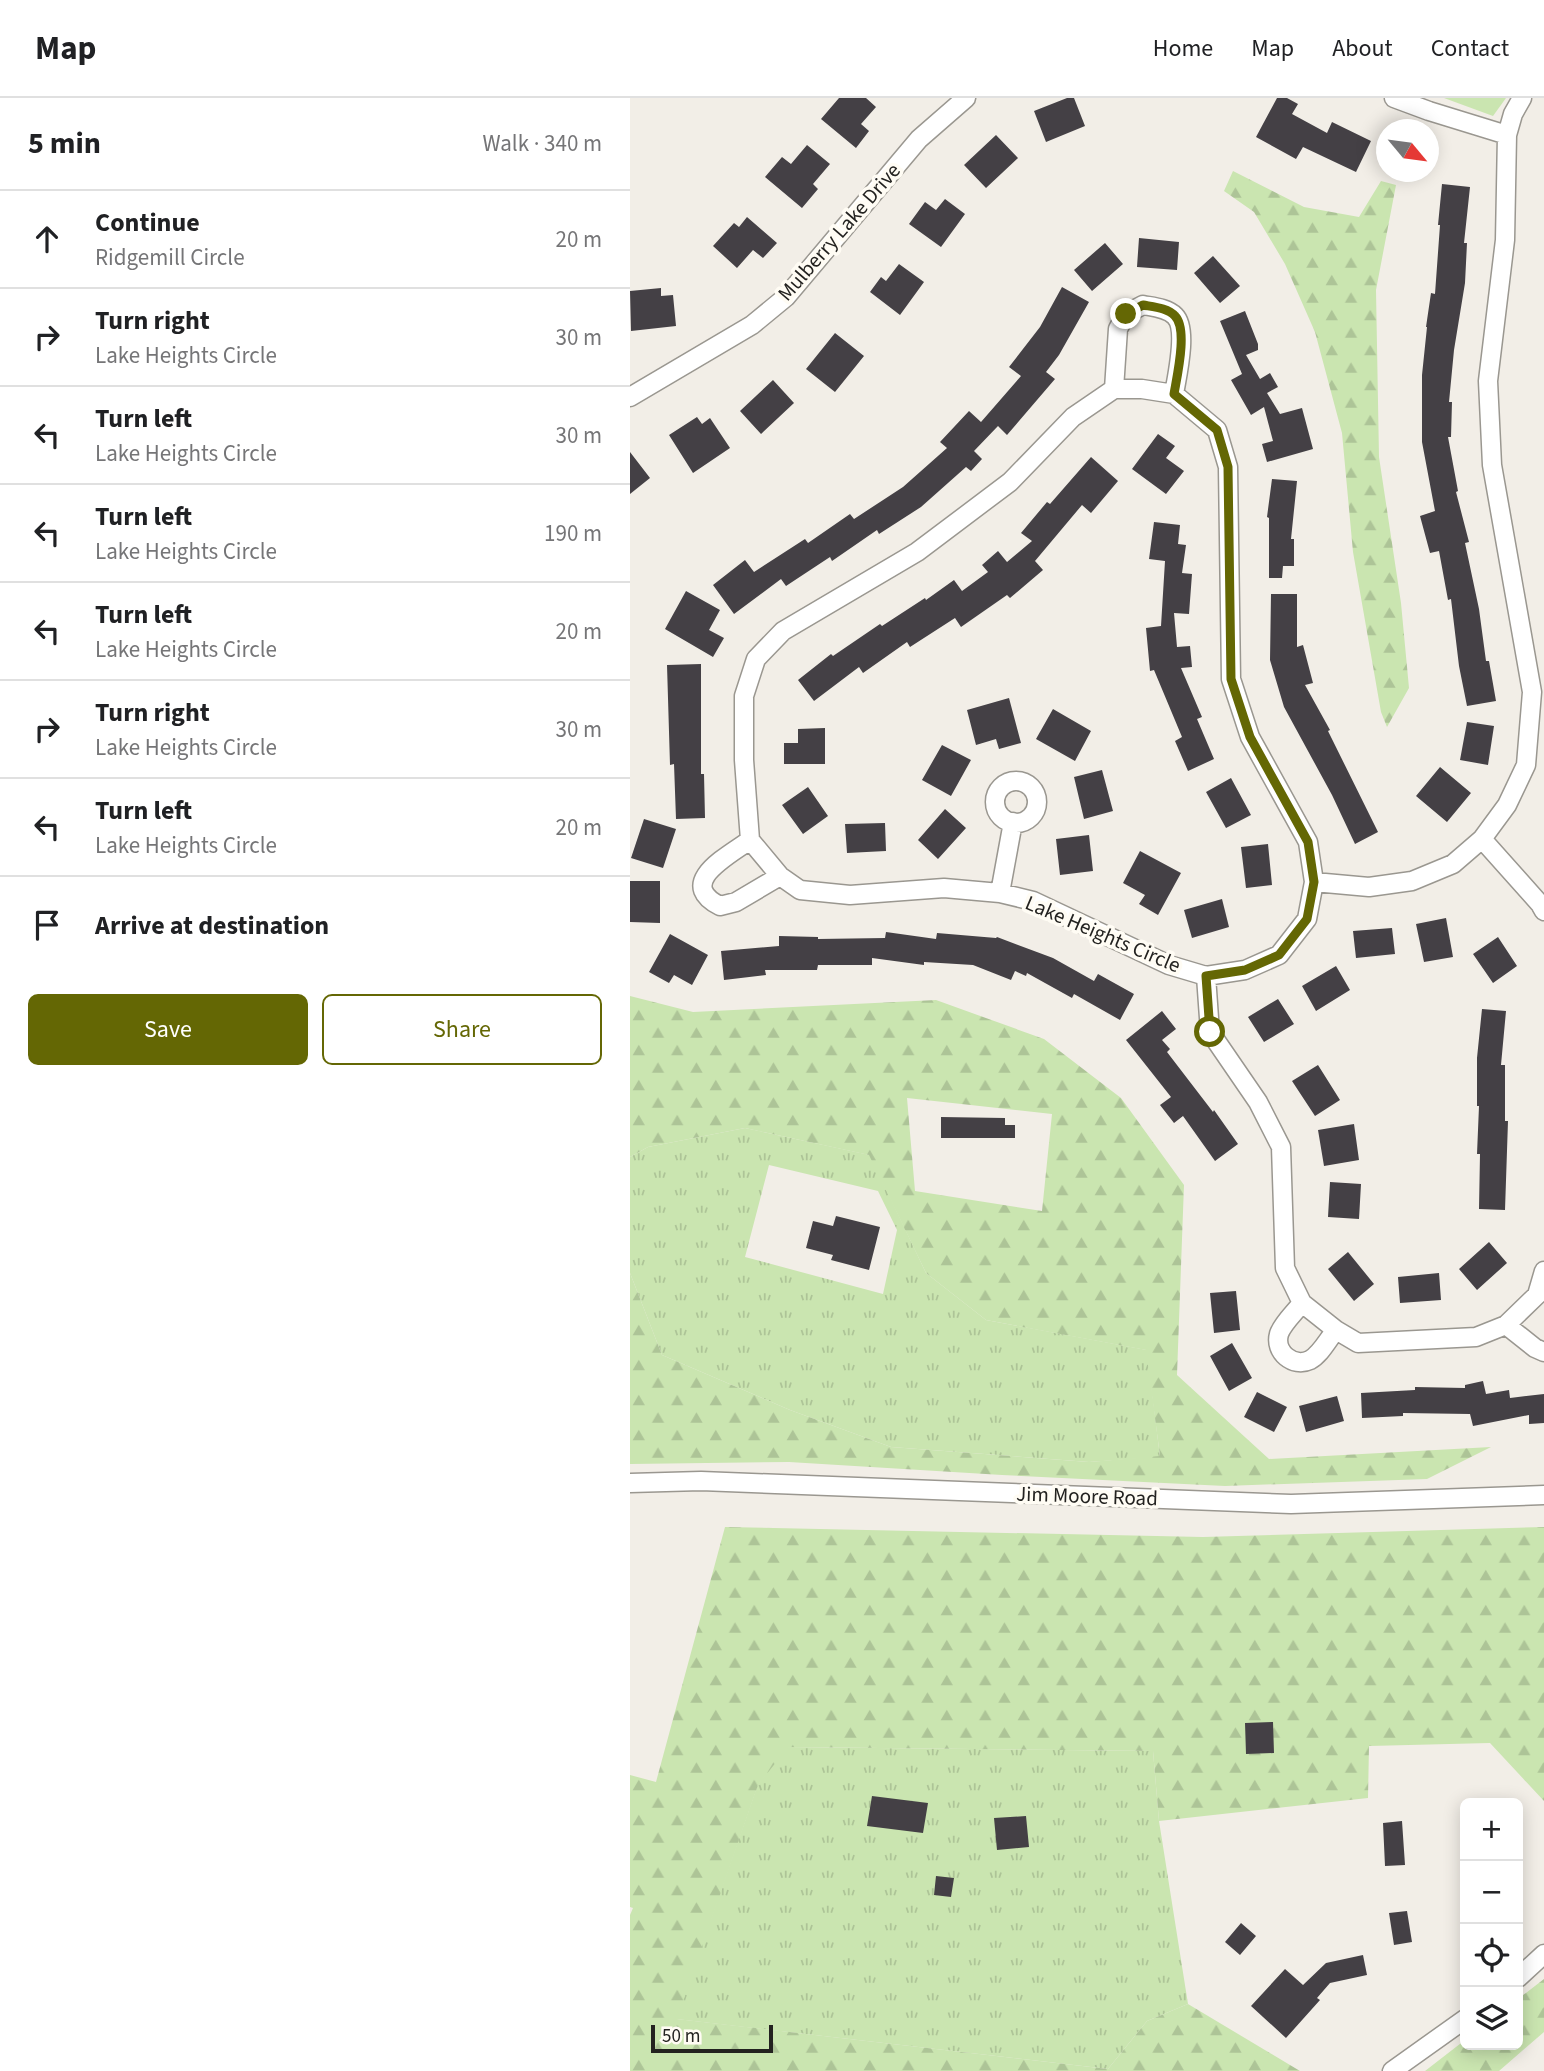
<!DOCTYPE html>
<meta charset="utf-8">
<style>
body{margin:0;font-family:"Source Sans 3",sans-serif;background:#f6f6f6;color:#202124}
.controls{position:absolute;right:21px;bottom:21px;display:grid;overflow:hidden;border-radius:10px;box-shadow:0 4px 18px #0003}
.controls button{width:63px;height:63px;display:grid;place-items:center;padding:0;border:0;border-bottom:2px solid #e0e0e0;background:#fff;color:#202124;font:35px sans-serif}
.compass{position:absolute;left:746px;top:21px;width:63px;height:63px;border-radius:50%;background:#fff;box-shadow:0 4px 18px #0003;rotate:119deg}
.scale{position:absolute;left:21px;bottom:18px;width:122px;box-sizing:border-box;padding-left:7px;border:4px solid #232220;border-top:0;font-size:19px;line-height:24px;white-space:nowrap;color:#232220;-webkit-text-stroke:5px #fffcf4;paint-order:stroke}
.stop{position:absolute;width:21px;height:21px;margin:-16px;border:5px solid #646704;border-radius:50%;background:#fff}
.stop.end{background:#646704;border-color:#fff;box-shadow:0 2px 7px #0008}
.list{margin:0;padding:0;list-style:none}
h2{display:flex;justify-content:space-between;align-items:center;height:91px;margin:0;padding:0 28px;font-size:30px}
h2 small{font-size:23px;font-weight:400;color:#757577}
.list li{display:grid;grid-template-columns:46px 1fr auto;gap:21px;align-items:center;box-sizing:border-box;height:98px;padding:0 28px;border-top:2px solid #e0e0e0}
.list b{display:block;font-size:26px;white-space:nowrap}
.list p{margin:0;font-size:23px;white-space:nowrap;color:#757577}
.list em{font-size:23px;font-style:normal;color:#757577}
.actions{display:flex;gap:14px;padding:21px 28px}
.actions a{flex:1;padding:16px 0;border:2px solid #646704;border-radius:10px;text-align:center;font-size:24px;color:#646704}
.actions .main{background:#646704;color:#fff}
.icon{flex:none;width:38px;height:38px;fill:none;stroke:currentColor;stroke-width:2;stroke-linecap:round;stroke-linejoin:round}
.map{position:relative;flex:none;width:914px;height:1973px;overflow:hidden}
header{display:flex;align-items:center;gap:42px;box-sizing:border-box;height:98px;padding:0 35px;background:#fff;border-bottom:2px solid #e0e0e0}
header strong{font-size:33px}
nav{display:flex;gap:38px;margin-inline-start:auto;font-size:24px}
main{display:flex}
aside{flex:1;background:#fff}
.map>svg:first-child{display:block}
</style>
<header>
<strong>Map</strong>
<nav><a>Home</a><a>Map</a><a>About</a><a>Contact</a></nav>
</header>
<main>
<aside>
<h2>5 min<small>Walk · 340 m</small></h2>
<ul class="list">
<li><svg class="icon" aria-label="ahead" viewBox="0 0 24 24"><path d="M12 20V5M6 11l6-6 6 6"/></svg><div><b>Continue</b><p>Ridgemill Circle</p></div><em>20 m</em></li>
<li><svg class="icon" aria-label="right" viewBox="0 0 24 24"><path d="M7 20v-9h11M14 6l5 5-5 5"/></svg><div><b>Turn right</b><p>Lake Heights Circle</p></div><em>30 m</em></li>
<li><svg class="icon" aria-label="left" viewBox="0 0 24 24"><path d="M17 20v-9H6M10 6l-5 5 5 5"/></svg><div><b>Turn left</b><p>Lake Heights Circle</p></div><em>30 m</em></li>
<li><svg class="icon" aria-label="left" viewBox="0 0 24 24"><path d="M17 20v-9H6M10 6l-5 5 5 5"/></svg><div><b>Turn left</b><p>Lake Heights Circle</p></div><em>190 m</em></li>
<li><svg class="icon" aria-label="left" viewBox="0 0 24 24"><path d="M17 20v-9H6M10 6l-5 5 5 5"/></svg><div><b>Turn left</b><p>Lake Heights Circle</p></div><em>20 m</em></li>
<li><svg class="icon" aria-label="right" viewBox="0 0 24 24"><path d="M7 20v-9h11M14 6l5 5-5 5"/></svg><div><b>Turn right</b><p>Lake Heights Circle</p></div><em>30 m</em></li>
<li><svg class="icon" aria-label="left" viewBox="0 0 24 24"><path d="M17 20v-9H6M10 6l-5 5 5 5"/></svg><div><b>Turn left</b><p>Lake Heights Circle</p></div><em>20 m</em></li>
<li><svg class="icon" aria-label="arrive" viewBox="0 0 24 24"><path d="M6 21V4h12l-3 4 3 4H6"/></svg><div><b>Arrive at destination</b></div></li>
</ul>
<div class="actions"><a class="main">Save</a><a>Share</a></div>
</aside>
<div class="map">
<svg width="914" height="1973" viewBox="0 0 914 1973">
<defs>
<pattern id="grass-tufts" width="24" height="20" patternUnits="userSpaceOnUse" patternTransform="scale(1.75)"><rect width="24" height="20" fill="#cae5b0"/><path d="M3 7l-1-3M5 7V3M7 7l1-3M15 17l-1-3M17 17v-4M19 17l1-3" fill="none" stroke="#adc497"/></pattern>
<pattern id="forest-firs" width="22" height="20" patternUnits="userSpaceOnUse" patternTransform="scale(1.75)"><rect width="22" height="20" fill="#cae5b0"/><path d="M5 1l3.5 6h-7zM16 11l3.5 6h-7z" fill="#adc497"/></pattern>
</defs>
<rect width="100%" height="100%" fill="#f2eee7"/>
<path fill="url(#grass-tufts)" fill-rule="evenodd" d="M115,1030L240,1057L296,1175L356,1222L517,1252L530,1359L459,1364L261,1349L160,1312L32,1257L0,1175V1059L18,1049ZM139,1067L248,1093L267,1132L253,1196L115,1159Z
M157,1649L523,1653L529,1723L558,1906L517,1923L478,1971L46,1921L128,1686Z"/>
<path fill="url(#forest-firs)" fill-rule="evenodd" d="M603,73L674,109L729,119L751,83L766,87L746,192L749,359L771,505L779,590L757,629L751,614L723,454L712,335L685,234L655,166L624,114L594,93Z
M0,898L63,914L306,902L414,941L491,1000L554,1087L547,1277L639,1361L861,1349L797,1381L595,1388L372,1377L159,1364L0,1366V1175L32,1257L160,1312L261,1349L459,1364L530,1358L516,1252L356,1222L296,1175L239,1057L115,1030L18,1049L0,1059ZM277,1000L422,1016L412,1113L285,1093Z
M95,1429L573,1439L914,1429V1703L860,1645L739,1648L738,1700L529,1723L523,1653L158,1649L128,1687L47,1921L478,1971L517,1923L558,1906L670,1973H0V1817L3,1810L0,1809V1677L26,1684Z
M914,1881V1934L869,1973H795L835,1942V1947H888V1901Z"/>
<path fill="#cae5b0" d="M814,0H876L863,18Z"/>
<path fill="#444045" d="M209,0H236L246,9L231,26L239,33L226,50L191,21Z
M437,0H444L455,28L416,44L404,13Z
M647,0H657L668,6L662,16L697,35L702,24L741,43L726,74L673,49L666,61L626,39Z
M366,37L388,60L356,90L334,67Z
M177,47L200,66L183,86L188,91L172,110L135,79L152,59L161,66Z
M812,86L840,89L834,145H837L835,185L824,252L819,304H822L821,339H818L828,393L826,394L839,444L835,445L849,511L856,563H859L866,603L837,608L829,568L821,501L818,502L809,453L800,455L790,418L805,413L792,344V277L797,229H796L801,195L805,196L810,127H808Z
M315,101L335,116L311,149L279,126L295,104L306,112Z
M117,119L147,145L133,160L123,152L107,170L83,148L104,125L109,129Z
M509,140L549,144L547,172L507,169Z
M475,145L493,166L462,193L444,172Z
M583,158L610,188L590,205L564,175Z
M269,166L294,184L270,217L240,194L251,179L256,183Z
M432,189L459,204L429,257L416,274L425,281L377,337L368,328L344,353L352,361L341,373L336,369L291,409L249,436L247,432L202,463L200,459L156,488L151,481L104,516L83,487L115,462L124,474L175,441L178,445L220,416L224,421L273,389L317,350L310,344L339,313L351,324L391,278L379,269L410,229Z
M31,190V198L43,197L46,228L1,233L0,193Z
M615,213L628,246V252L616,257L630,281L640,275L648,289L637,295L650,316L672,310L683,351L637,364L632,346L643,343L634,309L621,317L601,282L612,276L590,223Z
M205,235L234,258L205,294L176,271Z
M143,282L164,305L131,336L110,313Z
M67,319L72,326L80,320L100,350L63,375L39,337Z
M528,336L545,348L536,360L554,373L536,396L502,371Z
M0,354L20,380L0,396Z
M461,359L488,383L461,415L452,407L405,463L413,472L380,500L377,497L331,529L325,520L280,549L277,544L233,575L229,569L184,603L168,582L201,556L203,558L250,526L252,528L295,500L296,502L324,482L332,493L358,474L352,467L368,453L377,464L402,443L391,435L417,404L420,406Z
M642,381L667,383L661,441H664V468H653L652,480H639V420L637,419Z
M524,424L550,427L548,446L556,447L552,475L562,476L559,516L544,515L547,549L560,548L562,569L551,570L572,619L567,621L584,661L558,673L545,643L552,639L524,572L520,573L516,530L531,528L535,463L519,461Z
M56,493L90,512L79,532L94,540L83,559L35,531Z
M641,496H667V549L673,547L683,585L675,587L700,632L698,633L748,734L725,746L702,697L654,609L640,562Z
M71,566V676H74L75,720L46,721L44,666L40,667L37,567Z
M379,600L391,645L369,651L366,641L346,647L337,612Z
M423,611L461,633L445,663L406,641Z
M837,624L864,628L858,667L830,662Z
M195,630V666H154V645H168V631Z
M312,647L341,662L321,698L292,682Z
M810,669L841,695L817,724L786,698Z
M472,672L483,713L454,721L444,679Z
M601,680L621,717L596,730L576,694Z
M178,689L198,718L173,736L152,707Z
M315,711L336,730L308,761L288,742Z
M14,721L46,731L33,770L1,760Z
M255,725L256,753L217,755L215,726Z
M459,737L463,773L430,777L426,741Z
M638,746L642,787L616,790L611,749Z
M510,753L551,775L528,817L509,806L515,797L493,785Z
M0,783H30V825L0,824Z
M592,801L599,829L562,840L554,812Z
M816,820L823,859L794,864L786,826Z
M762,830L765,856L726,860L723,833Z
M256,834L306,841L307,835L366,840L367,839L423,860L464,883L468,876L504,896L490,922L444,896L442,900L397,875L396,878L385,873L381,882L343,867L294,864V867L242,860V867H188L187,872H135L136,877L94,882L91,853L149,848V838L188,839V841L255,840Z
M40,836L78,857L62,887L44,877L39,885L19,874Z
M868,839L887,868L863,885L843,856Z
M706,868L720,892L686,913L672,888Z
M648,901L664,926L634,944L618,919Z
M852,911L876,913L871,967H875V1023H878L875,1112L849,1111L850,1056H847L849,1008H847V960Z
M532,913L546,931L532,942L540,951L537,954L583,1014L584,1012L608,1046L585,1063L553,1018L544,1025L530,1007L541,999L496,942Z
M688,967L710,1002L685,1018L662,983Z
M311,1019L375,1020V1027H385V1040H311Z
M724,1026L729,1062L694,1068L688,1032Z
M700,1084L731,1086L729,1121L698,1119Z
M206,1118L250,1129L239,1172L201,1162L203,1157L176,1150L183,1123L203,1128Z
M859,1144L877,1165L847,1192L829,1171Z
M718,1154L744,1186L724,1203L698,1171Z
M809,1175L811,1202L770,1205L768,1179Z
M606,1193L610,1232L584,1235L580,1195Z
M602,1245L622,1280L599,1293L580,1258Z
M853,1283L856,1296L879,1292L880,1300L914,1296V1325L899,1326V1317L843,1328L840,1316L773,1315V1318L732,1320L731,1295L785,1292V1289L835,1290V1287Z
M627,1294L657,1309L644,1334L614,1319Z
M707,1298L714,1323L676,1334L669,1308Z
M643,1624L644,1655L616,1656L615,1625Z
M242,1698L298,1705L293,1735L237,1728Z
M396,1718L399,1749L367,1752L364,1720Z
M772,1723L775,1767L755,1768L753,1725Z
M306,1778L324,1780L321,1799L304,1797Z
M777,1813L782,1844L764,1847L759,1815Z
M611,1825L626,1838L610,1857L595,1844Z
M733,1857L737,1877L700,1885L687,1900L690,1902L656,1940L621,1908L655,1871L673,1887L696,1865Z"/>
<g fill="none" stroke-linecap="round" stroke-linejoin="round">
<defs>
<path id="minor" d="M764,0L799,13L877,37
M484,291H512L544,296L587,332L598,369L601,581L620,639L678,744L684,784L677,821L649,857L615,872L576,878L539,867L403,803L370,795L314,790L220,797L170,792L150,778L120,742L114,662V598L126,561L153,533L287,454L380,384L443,319Z
M484,291L488,231L496,216L513,207C523,209 537,210 545,218C558,231 547,278 544,296
M0,299L122,227L156,199L289,41L336,0
M365 704a21 21 0 1 1 42 0a21 21 0 1 1-42 0Z
M852,741L910,806L914,813
M120,742C98,758 45,785 90,808L106,804L150,778
M684,784L739,789L782,783L823,766L852,741L877,707L896,667L902,594L862,367L858,283L875,142L877,37L883,16L892,0
M370,795L383,724
M576,878L580,934L628,1004L651,1049L655,1170L672,1205L706,1232L728,1245L846,1239L876,1227L907,1197L914,1173
M672,1205C665,1214 652,1226 649,1236C644,1254 663,1270 680,1262C691,1256 698,1241 706,1232
M876,1227L905,1250L914,1254
M0,1385L71,1383L661,1406L914,1397
M888,1880L914,1856
M762,1973L835,1921"/>
</defs>
<use href="#minor" stroke="#9a9790" stroke-width="21"/>
<use href="#minor" stroke="#fff" stroke-width="18"/>
</g>
<g fill="none" stroke-linecap="round" stroke-linejoin="round">
<path stroke="#646704" stroke-width="9" d="M496,216L513,207C524,209 538,210 545,218C558,231 547,278 544,296L587,332L598,369L601,581L620,639L678,744L684,784L677,821L649,857L615,872L576,878L580,934"/>
</g>
<g text-anchor="middle" dominant-baseline="central" stroke-width="7" stroke-linejoin="round" paint-order="stroke">
<g font-size="21" fill="#232220" stroke="#fffcf4">
<text transform="translate(209 134) rotate(-49)">Mulberry Lake Drive</text>
<text transform="translate(473 836) rotate(23)">Lake Heights Circle</text>
<text transform="translate(457 1398) rotate(2)">Jim Moore Road</text>
</g>
</g>
</svg>
<div class="controls">
<button>+</button>
<button>−</button>
<button><svg class="icon" aria-label="locate" viewBox="0 0 24 24"><circle cx="12" cy="12" r="6"/><path d="M12 2v4M12 18v4M2 12h4M18 12h4"/></svg></button>
<button><svg class="icon" aria-label="layers" viewBox="0 0 24 24"><path d="M12 4l9 5-9 5-9-5zM3 14l9 5 9-5"/></svg></button>
</div>
<svg class="compass" viewBox="-18 -18 36 36"><path d="M0-13l5 13h-10z" fill="#e53935"/><path d="M0 13l5-13h-10z" fill="#757577"/></svg>
<div class="scale">50 m</div>
<div class="stop" style="left:580px;top:934px"></div>
<div class="stop end" style="left:496px;top:216px"></div>
</div>
</main>
